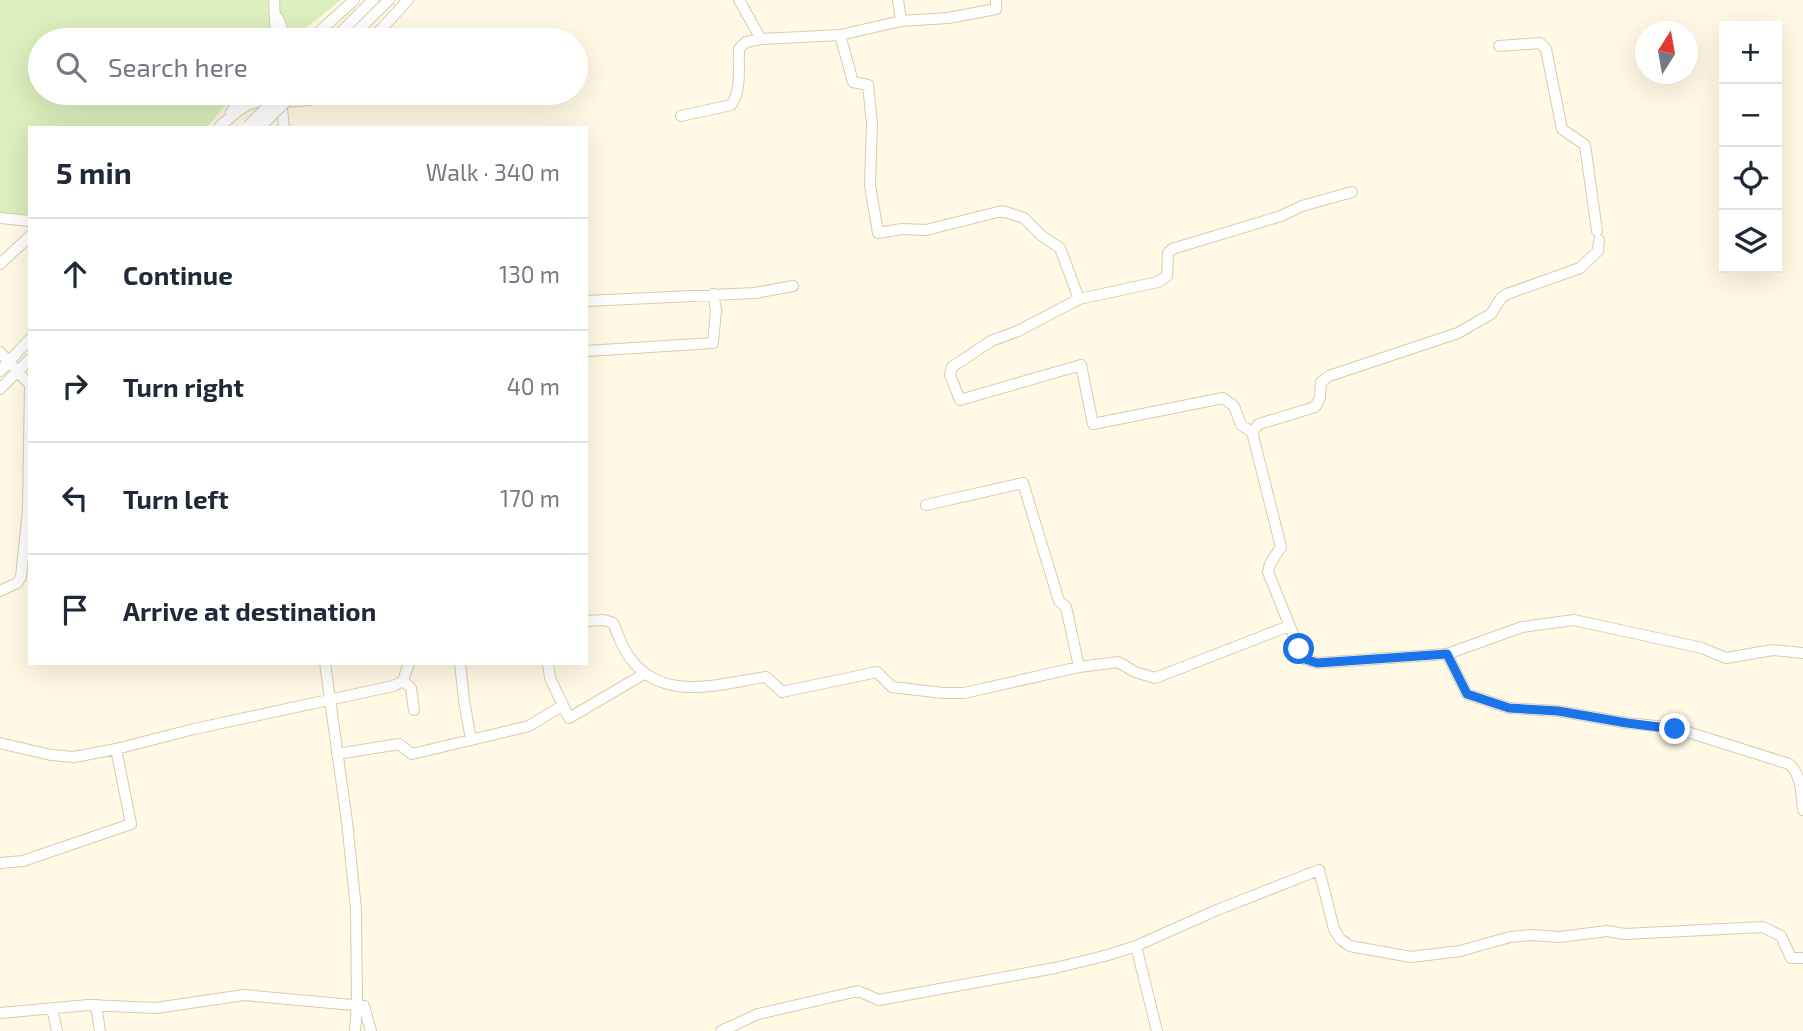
<!DOCTYPE html>
<meta charset="utf-8">
<style>
body{margin:0;font-family:"Exo 2",sans-serif;background:#f6f6f7;color:#1f2937}
.controls{position:absolute;right:21px;top:21px;display:grid;overflow:hidden;border-radius:0px;box-shadow:0 7px 28px #0002}
.controls button{width:63px;height:63px;display:grid;place-items:center;padding:0;border:0;border-bottom:2px solid #e0e1e3;background:#fff;color:#1f2937;font:35px sans-serif}
.compass{position:absolute;left:1635px;top:21px;width:63px;height:63px;border-radius:50%;background:#fff;box-shadow:0 7px 28px #0002;rotate:11deg}
.stop{position:absolute;width:21px;height:21px;margin:-16px;border:5px solid #1a73e8;border-radius:50%;background:#fff}
.stop.end{background:#1a73e8;border-color:#fff;box-shadow:0 2px 7px #0008}
.list{margin:0;padding:0;list-style:none}
h2{display:flex;justify-content:space-between;align-items:center;height:91px;margin:0;padding:0 28px;font-size:30px}
h2 small{font-size:23px;font-weight:400;color:#747a83}
.list li{display:grid;grid-template-columns:46px 1fr auto;gap:21px;align-items:center;box-sizing:border-box;height:112px;padding:0 28px;border-top:2px solid #e0e1e3}
.list b{display:block;font-size:26px;white-space:nowrap}
.list em{font-size:23px;font-style:normal;color:#747a83}
.icon{flex:none;width:38px;height:38px;fill:none;stroke:currentColor;stroke-width:2;stroke-linecap:round;stroke-linejoin:round}
.map{position:relative;flex:none;width:1803px;height:1031px;overflow:hidden}
.search{position:absolute;background:#fff;box-shadow:0 7px 28px #0002;left:28px;top:28px;width:560px;height:77px;display:flex;align-items:center;gap:18px;box-sizing:border-box;padding:0 24px;border-radius:38px;color:#747a83;font-size:26px}
.panel{position:absolute;background:#fff;box-shadow:0 7px 28px #0002;left:28px;top:126px;width:560px;height:539px;border-radius:0px}
.map>svg:first-child{display:block}
</style>
<div class="map">
<svg width="1803" height="1031" viewBox="0 0 1803 1031">
<rect width="100%" height="100%" fill="#fff9e5"/>
<path fill="#dcefbc" d="M0,0H341L291,40H40V93H236L206,128H30V215L0,213Z"/>
<g fill="none" stroke-linecap="round" stroke-linejoin="round">
<defs>
<path id="minor" d="M274,0L276,40
M739,0L761,39L840,35L901,21L948,18L996,9V0
M898,0L901,21
M278,18L286,40
M840,35L853,82L868,85L872,124L870,185L878,233L902,229L926,230L1002,211L1024,218L1042,236L1060,248L1079,299
M310,40L354,0
M333,40L373,0
M348,40L389,0
M371,40L408,0
M1499,46L1540,43L1546,49L1562,129L1585,145L1597,231
M281,99L284,128
M231,112L246,93
M681,116L731,105C742,91 738,66 739,49L746,42L761,39
M220,126C230,118 240,107 252,103C275,97 304,108 325,93
M1352,192L1302,206L1281,216L1172,249L1168,253L1167,276L1158,282L1079,299L1018,331L991,341L952,367L950,375L960,400L1081,365L1093,424L1223,398L1234,406L1241,425L1252,432L1281,547L1270,564L1268,572L1299,649L1305,659L1317,663L1447,654L1522,627L1574,620L1702,648L1726,658L1773,650L1803,653
M0,218L30,221
M0,264L30,236
M586,301L755,293L793,286
M586,351L713,343L716,310L713,294
M0,352L30,385
M0,371L30,339
M0,389L30,359
M1252,432L1259,424L1315,407L1320,398L1321,382L1329,376L1458,333L1491,314L1501,298L1507,294L1580,268L1598,251L1599,240
M926,505L1023,483L1059,601L1066,607L1079,667
M0,591L17,583L21,577L28,511L30,385
M586,621L604,620L613,623C618,634 622,648 630,658C663,703 718,684 766,677L782,692L877,672L892,687L943,693H964L1079,667L1118,662L1135,672L1155,678L1289,626
M1447,654L1467,694L1509,708L1558,711L1627,723L1675,728L1789,764C1802,775 1801,794 1803,810
M325,663L347,822L356,909L357,1004L355,1031
M460,663L464,700L471,740
M548,663L550,678L569,718L644,674
M403,681L411,688L414,710
M0,743L51,755L74,757L116,749L194,729L393,686L403,681L409,663
M337,754L399,744L412,754L529,726L563,705
M0,863L23,861L131,824L116,749
M1136,946L1157,1031
M96,1005L100,1031
M52,1008L57,1031
M0,1013L88,1005L156,1008L244,995L364,1006L371,1031
M721,1031L758,1014L858,991L879,1000L1055,968L1108,955L1136,946L1217,910L1319,870L1334,929L1340,939L1350,946L1411,957L1460,951L1510,937L1531,935L1560,937L1607,931L1625,934L1763,927L1781,936L1791,958H1803"/>
</defs>
<use href="#minor" stroke="#d6cdad" stroke-width="12"/>
<use href="#minor" stroke="#fff" stroke-width="10"/>
<defs>
<path id="minor-bridge" d="M248,126L281,93
M259,128L295,93"/>
</defs>
<use href="#minor-bridge" stroke="#d6cdad" stroke-width="12" stroke-linecap="butt"/>
<use href="#minor-bridge" stroke="#fff" stroke-width="10"/>
</g>
<g fill="none" stroke-linecap="round" stroke-linejoin="round">
<path stroke="#1a73e8" stroke-width="9" d="M1299,649L1305,659L1317,663L1447,654L1467,694L1509,708L1558,711L1627,723L1675,729"/>
</g>
</svg>
<div class="controls">
<button>+</button>
<button>−</button>
<button><svg class="icon" aria-label="locate" viewBox="0 0 24 24"><circle cx="12" cy="12" r="6"/><path d="M12 2v4M12 18v4M2 12h4M18 12h4"/></svg></button>
<button><svg class="icon" aria-label="layers" viewBox="0 0 24 24"><path d="M12 4l9 5-9 5-9-5zM3 14l9 5 9-5"/></svg></button>
</div>
<svg class="compass" viewBox="-18 -18 36 36"><path d="M0-13l5 13h-10z" fill="#e53935"/><path d="M0 13l5-13h-10z" fill="#747a83"/></svg>
<div class="stop" style="left:1299px;top:649px"></div>
<div class="stop end" style="left:1675px;top:729px"></div>
<div class="search"><svg class="icon" aria-label="search" viewBox="0 0 24 24"><circle cx="10" cy="10" r="6"/><path d="M15 15l6 6"/></svg>Search here</div>
<section class="panel">
<h2>5 min<small>Walk · 340 m</small></h2>
<ul class="list">
<li><svg class="icon" aria-label="ahead" viewBox="0 0 24 24"><path d="M12 20V5M6 11l6-6 6 6"/></svg><div><b>Continue</b></div><em>130 m</em></li>
<li><svg class="icon" aria-label="right" viewBox="0 0 24 24"><path d="M7 20v-9h11M14 6l5 5-5 5"/></svg><div><b>Turn right</b></div><em>40 m</em></li>
<li><svg class="icon" aria-label="left" viewBox="0 0 24 24"><path d="M17 20v-9H6M10 6l-5 5 5 5"/></svg><div><b>Turn left</b></div><em>170 m</em></li>
<li><svg class="icon" aria-label="arrive" viewBox="0 0 24 24"><path d="M6 21V4h12l-3 4 3 4H6"/></svg><div><b>Arrive at destination</b></div></li>
</ul>
</section>
</div>
